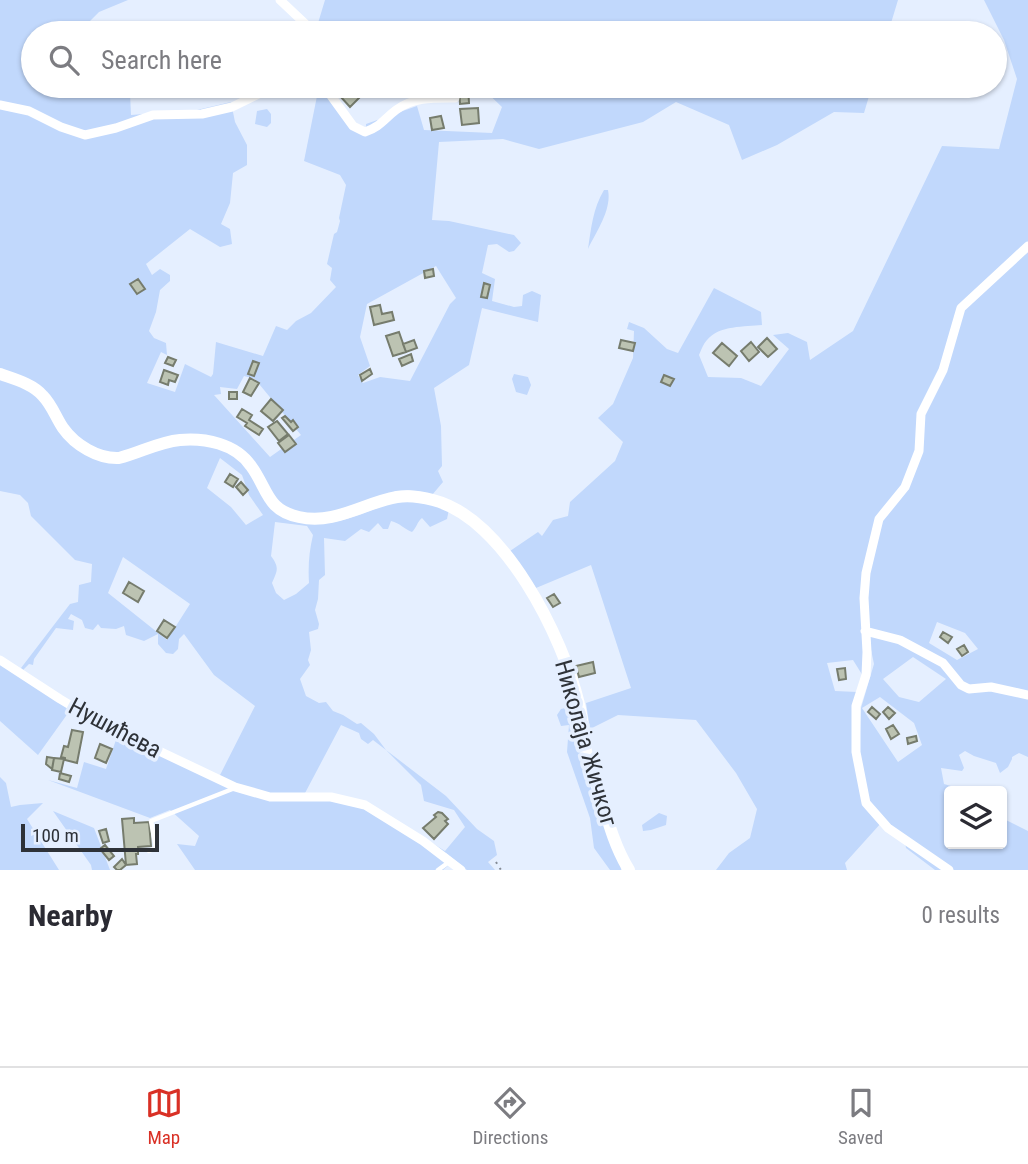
<!DOCTYPE html>
<meta charset="utf-8">
<style>
body{margin:0;font-family:"Roboto Condensed",sans-serif;background:#f2f2f3;color:#2b2b33}
.controls{position:absolute;right:21px;bottom:21px;display:grid;overflow:hidden;border-radius:7px;box-shadow:0 2px 5px #0004}
.controls button{width:63px;height:63px;display:grid;place-items:center;padding:0;border:0;border-bottom:2px solid #e1e1e2;background:#fff;color:#2b2b33;font:35px sans-serif}
.scale{position:absolute;left:21px;bottom:18px;width:138px;box-sizing:border-box;padding-left:7px;border:4px solid #2e3238;border-top:0;font-size:19px;line-height:24px;white-space:nowrap;color:#2e3238;-webkit-text-stroke:5px #e5efff;paint-order:stroke}
.list{margin:0;padding:0;list-style:none}
h2{display:flex;justify-content:space-between;align-items:center;height:91px;margin:0;padding:0 28px;font-size:30px}
h2 small{font-size:23px;font-weight:400;color:#7c7c81}
.icon{flex:none;width:38px;height:38px;fill:none;stroke:currentColor;stroke-width:2;stroke-linecap:round;stroke-linejoin:round}
.map{position:relative;flex:none;width:1028px;height:870px;overflow:hidden}
.search{position:absolute;background:#fff;box-shadow:0 2px 5px #0004;left:21px;right:21px;top:21px;height:77px;display:flex;align-items:center;gap:18px;box-sizing:border-box;padding:0 24px;border-radius:38px;color:#7c7c81;font-size:26px}
.sheet{height:196px;background:#fff}
nav{display:flex;justify-content:space-around;align-items:center;box-sizing:border-box;height:98px;border-top:2px solid #e1e1e2;background:#fff;font-size:19px;color:#7c7c81}
nav a{display:grid;justify-items:center;gap:4px}
nav .on{color:#d93025}
.map>svg:first-child{display:block}
</style>
<div class="map">
<svg width="1028" height="870" viewBox="0 0 1028 870">
<rect width="100%" height="100%" fill="#e5efff"/>
<path fill="#c1d8fc" fill-rule="evenodd" d="M0,0H128L99,12L84,27L86,33H33V86H126L130,93L131,115L197,110L231,102L235,122L247,145V165L233,173L230,203L221,224L230,229L232,244L220,247L190,229L146,264L152,275L160,269L170,275V281L160,290L156,312L149,331L154,338L166,343L167,355L161,352L147,383L175,392L185,364L211,377L213,374L216,342L263,356L276,326L287,330L296,321L311,313L336,287L330,280L332,268L327,264L334,234L337,232L340,221L339,218L346,185L340,175L304,161L319,86L349,125L357,124L366,128V124L417,106L424,130L492,133L502,107L480,86H872L864,113L834,112L777,145L742,160L729,125L676,102L643,122L539,149L503,139L439,142L432,220L449,221L514,235L521,243L514,251L509,252L497,244L488,245L482,273L495,279L492,301L514,307L522,306L523,295L532,291L541,295L538,322L482,308L469,365L434,388L441,426L442,466L438,471L443,482L432,495L409,490L396,491L329,516H308L291,512L276,504L249,456L226,442V449C235,457 248,466 253,475C261,488 262,502 275,511C303,531 337,524 367,512C380,507 393,501 408,500C423,499 435,504 449,509L447,519L430,527L422,518C417,522 417,527 412,532C404,529 400,523 391,521L388,529H383L378,523L369,532L361,529L345,541L324,538L325,575L319,580L318,599L315,610L319,624L318,629L309,632L311,650L308,660L310,665L300,679L306,696L319,703L326,702L333,711L343,715L357,724L361,723L374,734L386,750L446,796L477,829L494,841L497,855L488,862L495,870H467L446,853L450,864L443,870H195L177,844L195,846L199,836L170,810L150,818L48,780L77,788L84,762L106,769L118,734L227,785L229,781L219,777L255,706L214,675L184,634L179,639L178,649L173,654L166,653L158,644V634L144,641L126,635L124,626L116,629L101,628L98,624L93,630L85,628L82,620L71,614L68,619L74,621L73,630L56,628L34,659L33,665L29,664L23,670L21,668L70,604L78,602L79,585L91,582L92,564L75,560L31,516L28,503L20,495L0,491ZM436,266L456,298L450,304L410,381L380,377L363,383L358,375L370,366L360,337L367,304ZM244,376L255,379L301,435L270,457L214,395L221,394L220,387L237,389ZM220,458L242,475L249,495L263,515L246,525L231,507L207,488ZM275,522L307,526L313,535C309,552 308,566 309,583L296,594L284,600L276,593L272,583C277,571 280,568 271,556ZM123,557L190,604L167,640L108,593ZM341,725L359,733L361,739L368,744L373,740L386,750L421,785L424,801L454,810L465,827L445,851L366,802L304,795Z
M325,0H898L888,33H315Z
M984,0H1028V757L1019,753L1012,757V759L1008,767L1000,773L996,763L974,756L965,751L959,755L964,768L962,771L941,768L944,784L968,791H949V844H1002V818L1028,831V870H935L906,848L905,842L882,822L845,863L847,870H716L729,853L750,838L757,809L736,773L696,720L618,715L590,729L586,703L631,688L591,565L536,588L510,551L538,532L542,536L553,520L568,516L570,502L615,461L623,442L598,418L613,404L633,358L634,331L627,329L629,322L644,328L667,349L678,353L714,288L761,312L762,325C745,327 719,325 707,340C703,344 701,351 699,355L708,377L741,378L761,386L789,349L773,335L788,333L807,342L810,360L853,331L942,146L999,149L1017,79L1004,40ZM937,622L965,633L978,649L957,660L929,643ZM870,645L874,664L861,708L860,733L857,692L835,691L827,663L853,660L863,676ZM913,657L946,679L919,702L899,697L883,679ZM880,697L914,723L922,745L898,762L862,708Z
M267,109L271,114V123L267,127L255,124L257,111Z
M604,190H608C612,210 596,232 588,249C591,229 593,208 604,190Z
M514,374L528,377L531,385L527,395L516,392L512,379Z
M0,664L71,709L38,755L0,721Z
M563,670L619,844L621,870H610L594,848L590,818L567,752L569,725L561,726L557,715L561,709L565,708Z
M0,777L6,783L11,807L20,805L43,803L27,819L59,870H0Z
M53,811L94,828L110,870H92L91,865Z
M659,813L667,816L666,825L651,830L643,831L642,825Z"/>
<path fill="#bcc3b2" stroke="#767c6d" stroke-width="2" d="M343,86H358L364,93L350,107L340,96L345,91L341,87Z
M430,86H452L431,95L427,87Z
M459,86H468L469,103L460,104Z
M478,108L479,123L462,125L460,109Z
M441,116L444,128L432,130L430,118Z
M433,269L434,276L425,278L424,271Z
M138,279L145,289L137,294L130,284Z
M484,283L490,285L487,298L481,297Z
M380,305L382,314L392,312L394,320L374,325L370,307Z
M399,332L406,352L393,356L386,336Z
M767,338L777,349L768,357L758,347Z
M414,340L417,348L406,352L403,344Z
M621,340L635,343L633,351L619,348Z
M751,342L759,352L749,361L741,351Z
M722,343L737,356L729,366L713,353Z
M411,354L413,361L402,366L399,359Z
M168,357L176,360L173,366L165,363Z
M253,361L259,363L254,376L248,374Z
M370,369L372,374L362,381L360,375Z
M164,370L178,375L175,382L169,380L168,385L160,382Z
M664,375L674,379L670,386L661,382Z
M250,378L259,383L251,396L243,392Z
M229,392H237V399H229Z
M271,399L283,410L273,421L261,411Z
M242,409L252,415L249,420L263,429L259,435L245,426L247,423L237,417Z
M285,416L291,422L293,420L298,427L293,431L282,418Z
M277,421L288,434L279,441L268,427Z
M289,435L296,444L285,452L278,443Z
M230,474L238,479L233,487L225,482Z
M241,482L248,490L243,495L236,487Z
M129,582L144,591L138,602L123,593Z
M554,594L560,603L553,607L547,598Z
M164,620L175,627L167,638L157,631Z
M943,632L952,637L948,643L940,637Z
M964,645L968,652L962,656L957,649Z
M593,662L595,673L579,677L576,666Z
M845,668L846,679L839,680L837,669Z
M872,707L880,714L876,719L868,712Z
M888,707L895,713L889,719L883,712Z
M893,725L899,734L891,739L886,729Z
M72,730L83,732L77,763L65,760V758L61,757L64,746L68,747Z
M916,736L917,741L908,744L907,738Z
M100,744L112,749L106,763L95,758Z
M47,757L54,758L52,769L46,764Z
M54,758L64,759L61,772L52,770Z
M60,773L71,776L69,782L59,779Z
M438,812L442,813L448,819L445,821L448,824L434,839L423,828L436,817L434,815Z
M134,818V823L149,822L151,846L138,847V854H136L137,864L126,865L122,819Z
M106,829L109,841L103,843L99,831Z
M105,845L114,856L109,860L100,849Z
M122,859L126,865L120,870H117L114,867Z"/>
<g fill="none" stroke-linecap="round" stroke-linejoin="round">
<path stroke="#848b96" stroke-width="2" stroke-dasharray="2 5" stroke-linecap="butt" d="M496,862L501,870"/>
<path stroke="#fff" stroke-width="4.5" d="M149,851L156,848L151,821L235,788
M438,870L449,862"/>
<path stroke="#fff" stroke-width="9" d="M280,0L315,33
M324,86L353,126L365,132C380,127 384,119 396,110C413,97 435,98 455,98
M0,105L29,111L61,127L85,135L116,128L153,115L202,114L232,107L275,86
M865,631L900,640L943,663L961,685L969,689L991,687L1028,695
M0,660L60,699L100,723L235,787L270,797H331L365,805L423,841L461,870
M949,870L888,828L866,803L856,752V706L866,675L867,652L864,598L866,573L879,519L905,487L919,451L921,414L943,370L961,308L1028,246"/>
<path stroke="#fff" stroke-width="12" d="M0,374C14,379 33,384 43,396C52,405 56,418 63,428C75,445 98,459 119,458C140,453 158,442 180,440C205,438 235,443 251,466C268,489 266,510 299,517C335,525 363,503 397,497C409,495 422,497 433,500C504,518 563,637 579,704C583,719 583,735 586,751C590,768 597,785 602,801C609,825 616,849 629,870"/>
</g>
<g text-anchor="middle" dominant-baseline="central" stroke-width="7" stroke-linejoin="round" paint-order="stroke">
<g font-size="24" fill="#2e3238" stroke="#e5efff">
<text transform="translate(115 728) rotate(28)">Нушићева</text>
<text transform="translate(586 743) rotate(74)">Николаја Жичког</text>
</g>
</g>
</svg>
<div class="controls">
<button><svg class="icon" aria-label="layers" viewBox="0 0 24 24"><path d="M12 4l9 5-9 5-9-5zM3 14l9 5 9-5"/></svg></button>
</div>
<div class="scale">100 m</div>
<div class="search"><svg class="icon" aria-label="search" viewBox="0 0 24 24"><circle cx="10" cy="10" r="6"/><path d="M15 15l6 6"/></svg>Search here</div>
</div>
<section class="sheet">
<h2>Nearby<small>0 results</small></h2>
<ul class="list">
</ul>
</section>
<nav>
<a class="on"><svg class="icon" aria-label="map" viewBox="0 0 24 24"><path d="M3 6l6-2 6 2 6-2v14l-6 2-6-2-6 2zM9 4v14M15 6v14"/></svg>Map</a>
<a><svg class="icon" aria-label="directions" viewBox="0 0 24 24"><path d="M12 3l9 9-9 9-9-9zM9 14v-3h6M13 9l2 2-2 2"/></svg>Directions</a>
<a><svg class="icon" aria-label="saved" viewBox="0 0 24 24"><path d="M7 4h10v16l-5-4-5 4z"/></svg>Saved</a>
</nav>
